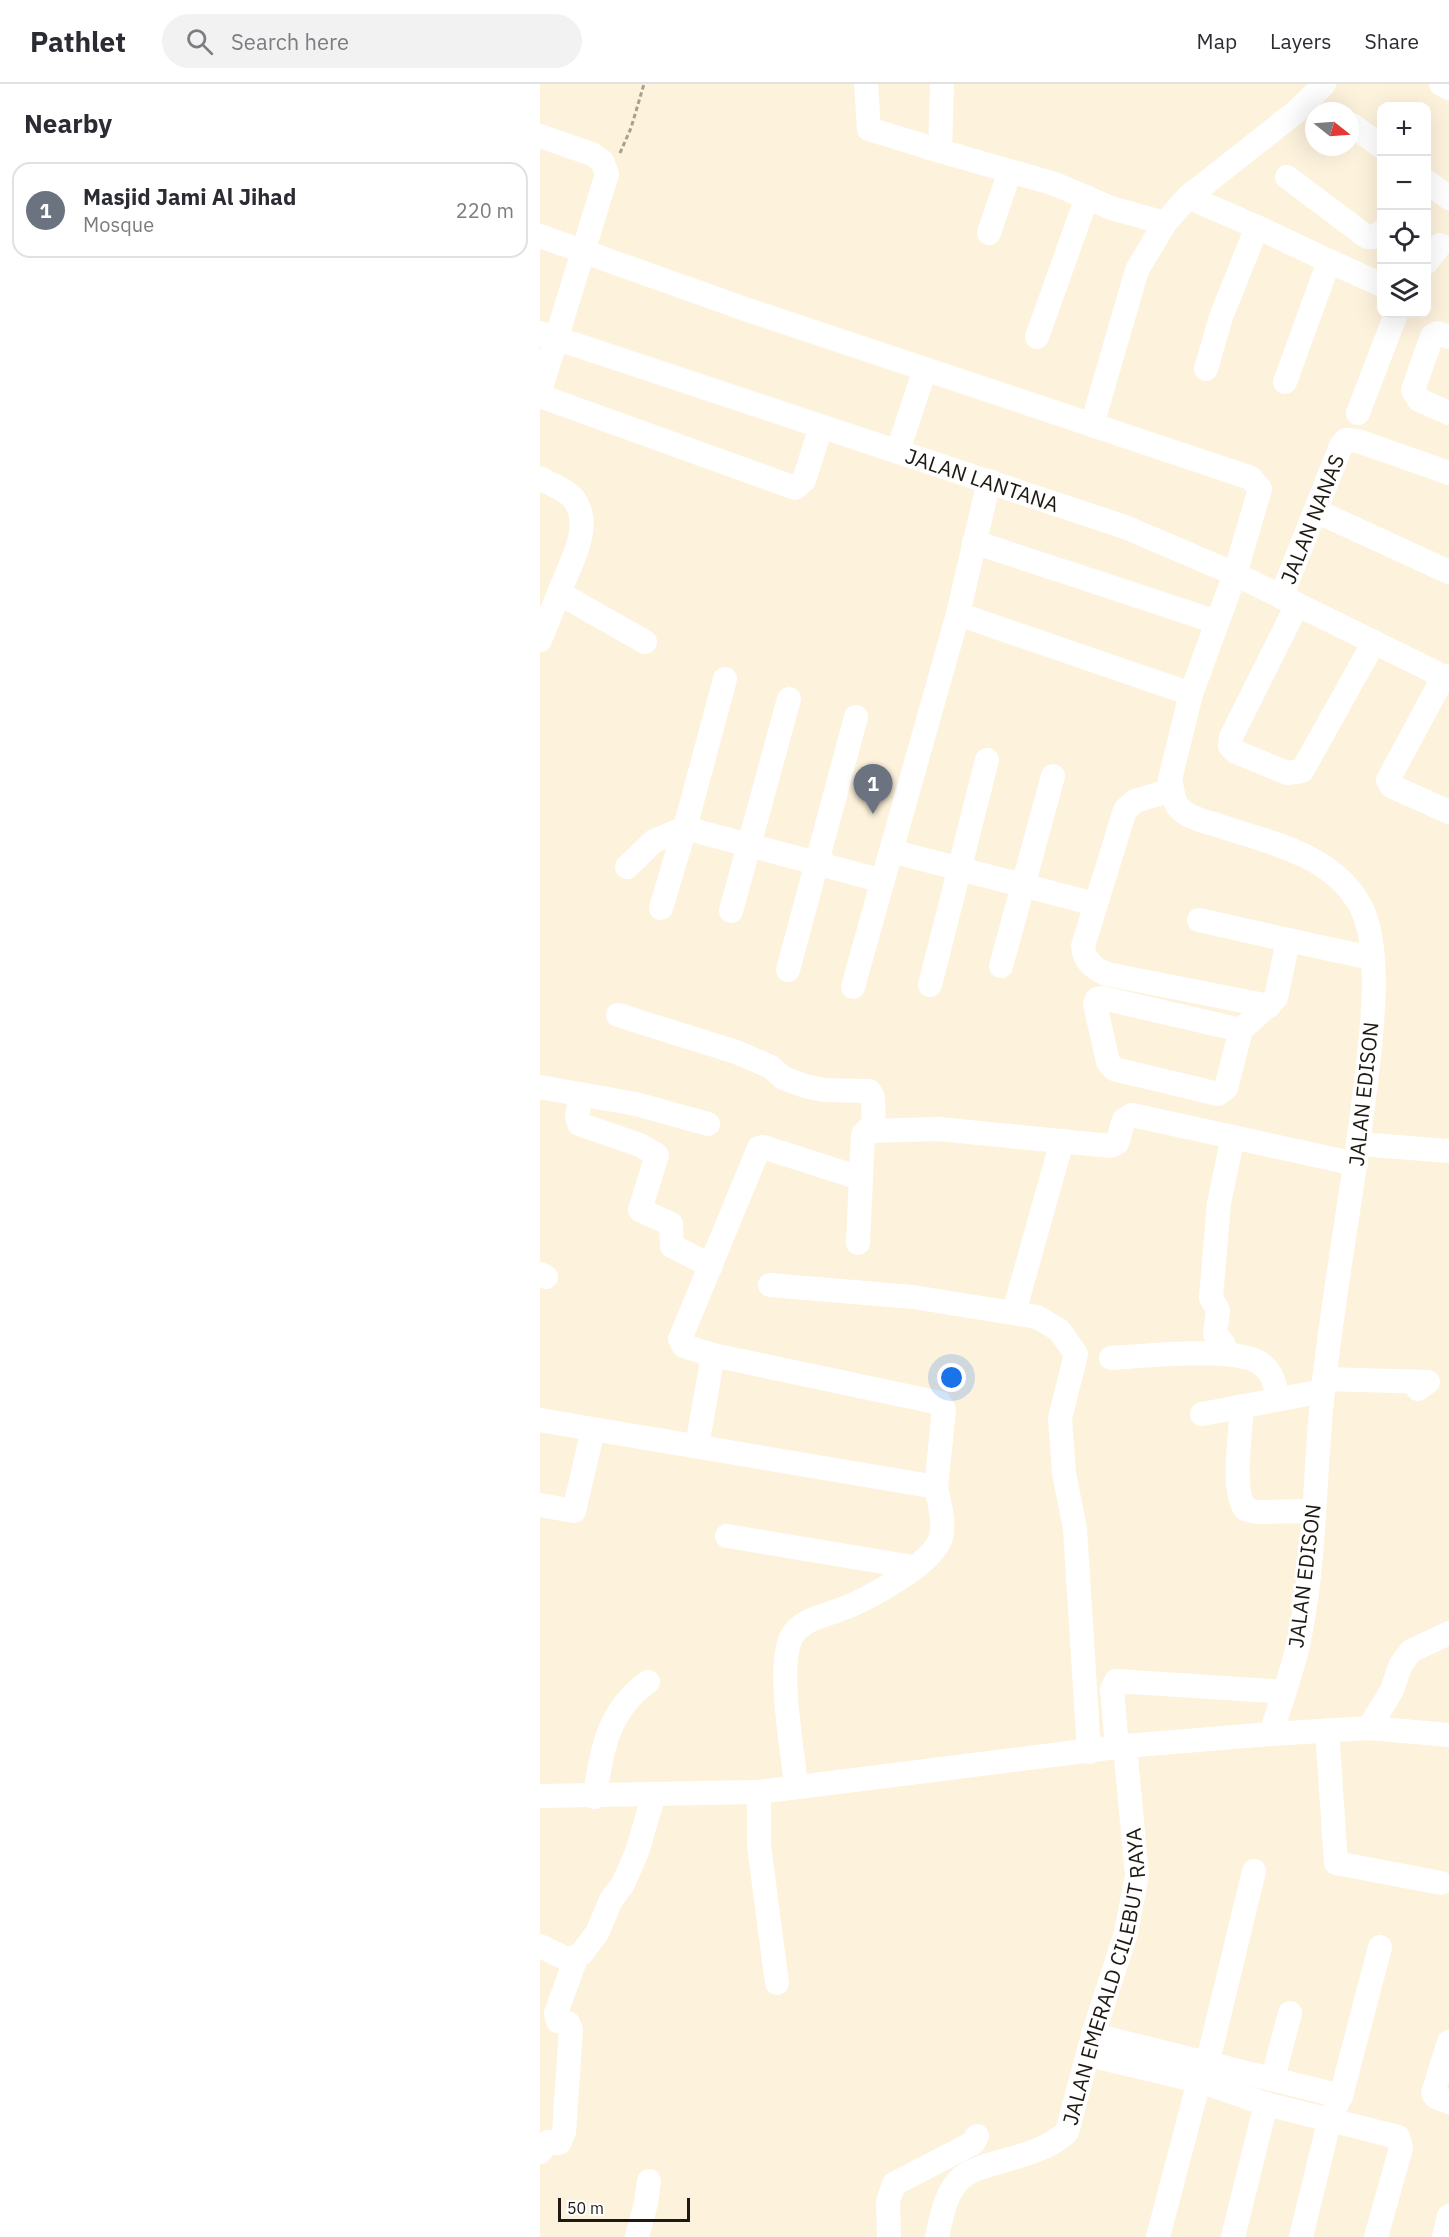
<!DOCTYPE html>
<meta charset="utf-8">
<style>
body{margin:0;font-family:"IBM Plex Sans",sans-serif;background:#f2f2f3;color:#2b2b33}
.controls{position:absolute;right:18px;top:18px;display:grid;overflow:hidden;border-radius:12px;box-shadow:0 6px 24px #0002}
.controls button{width:54px;height:54px;display:grid;place-items:center;padding:0;border:0;border-bottom:2px solid #e1e1e2;background:#fff;color:#2b2b33;font:30px sans-serif}
.compass{position:absolute;left:765px;top:18px;width:54px;height:54px;border-radius:50%;background:#fff;box-shadow:0 6px 24px #0002;rotate:107deg}
.scale{position:absolute;left:18px;bottom:15px;width:132px;box-sizing:border-box;padding-left:6px;border:3px solid #1e1a12;border-top:0;font-size:16px;line-height:21px;white-space:nowrap;color:#1e1a12;-webkit-text-stroke:4px #fff;paint-order:stroke}
.you{position:absolute;left:412px;top:1294px;width:21px;height:21px;margin:-15px;border:4px solid #fff;border-radius:50%;background:#1a73e8;box-shadow:0 0 0 9px #1a73e833}
.badge{display:grid;place-items:center;width:39px;height:39px;border-radius:50%;background:#7c3aed;color:#fff;font-size:20px;font-weight:700}
.pin{position:absolute;translate:-50% -50px;filter:drop-shadow(0 2px 3px #0008)}
.pin::after{content:'';position:absolute;top:32px;width:21px;height:18px;background:inherit;clip-path:polygon(0 0,100% 0,50% 100%)}
.list{margin:0;padding:0;list-style:none}
h2{display:flex;justify-content:space-between;align-items:center;height:78px;margin:0;padding:0 24px;font-size:26px}
h2 small{font-size:20px;font-weight:400;color:#7c7c81}
.list li{display:grid;grid-template-columns:39px 1fr auto;gap:18px;align-items:center;box-sizing:border-box;height:96px;margin:0 12px 12px;padding:0 12px;border:2px solid #e1e1e2;border-radius:18px}
.list b{display:block;font-size:22px;white-space:nowrap}
.list p{margin:0;font-size:20px;white-space:nowrap;color:#7c7c81}
.list em{font-size:20px;font-style:normal;color:#7c7c81}
.icon{flex:none;width:33px;height:33px;fill:none;stroke:currentColor;stroke-width:2;stroke-linecap:round;stroke-linejoin:round}
.map{position:relative;flex:none;width:909px;height:2153px;overflow:hidden}
header{display:flex;align-items:center;gap:36px;box-sizing:border-box;height:84px;padding:0 30px;background:#fff;border-bottom:2px solid #e1e1e2}
header strong{font-size:28px}
nav{display:flex;gap:33px;margin-inline-start:auto;font-size:21px}
.search{width:420px;height:54px;background:#f2f2f3;display:flex;align-items:center;gap:15px;box-sizing:border-box;padding:0 21px;border-radius:33px;color:#7c7c81;font-size:22px}
main{display:flex}
aside{flex:1;background:#fff}
.map>svg:first-child{display:block}
</style>
<header>
<strong>Pathlet</strong>
<div class="search"><svg class="icon" aria-label="search" viewBox="0 0 24 24"><circle cx="10" cy="10" r="6"/><path d="M15 15l6 6"/></svg>Search here</div>
<nav><a>Map</a><a>Layers</a><a>Share</a></nav>
</header>
<main>
<aside>
<h2>Nearby<small></small></h2>
<ul class="list">
<li><span class="badge" style="background:#6b7280">1</span><div><b>Masjid Jami Al Jihad</b><p>Mosque</p></div><em>220 m</em></li>
</ul>
</aside>
<div class="map">
<svg width="909" height="2153" viewBox="0 0 909 2153">
<rect width="100%" height="100%" fill="#fdf2dc"/>
<g fill="none" stroke-linecap="round" stroke-linejoin="round">
<path stroke="#a8a08f" stroke-width="3" stroke-dasharray="4.5 3" stroke-linecap="butt" d="M80,69L91,44L104,0"/>
<g stroke="#fff" stroke-width="24">
<path d="M326,0L329,45L400,67"/>
<path d="M402,0L400,67L515,100L571,124L625,139"/>
<path d="M901,0L909,4"/>
<path d="M812,41L842,63"/>
<path d="M0,52L52,70L62,77L67,90L0,307"/>
<path d="M747,93L827,153H836L842,147"/>
<path d="M886,97L909,114"/>
<path d="M648,113L717,143L681,233L666,285"/>
<path d="M717,143L789,177L745,298"/>
<path d="M449,149L470,87"/>
<path d="M0,152L205,225L711,394L720,405L695,490L651,610L630,695C632,704 633,718 640,725C650,735 667,738 680,742C732,760 793,770 821,823C845,869 829,971 823,1022C811,1118 793,1212 783,1307C774,1388 776,1471 760,1551C754,1584 741,1617 731,1650"/>
<path d="M789,177L842,201"/>
<path d="M886,179L900,161"/>
<path id="s1" d="M0,249L585,443L695,490L909,595"/>
<path d="M497,253L547,113"/>
<path d="M909,253L897,249L892,252L873,306L879,316L909,329"/>
<path d="M0,312L255,404L264,396L281,343"/>
<path d="M818,329L856,230"/>
<path d="M552,341L597,186L625,139L648,113L757,27L784,0"/>
<path d="M358,367L385,285"/>
<path d="M0,394C10,400 24,405 32,413C56,440 29,482 19,509L105,558"/>
<path d="M776,427L909,488"/>
<path d="M434,458L677,538"/>
<path id="s2" d="M741,513L801,362L806,356L818,357L909,389"/>
<path d="M757,521L691,653L690,662L696,668L747,689L762,687L834,558"/>
<path d="M418,530L651,610"/>
<path d="M0,556L19,509"/>
<path d="M904,592L848,696L851,702L909,728"/>
<path d="M185,595L145,744L343,797"/>
<path d="M632,706L595,717L585,726L543,862C544,877 554,885 567,890L729,922"/>
<path d="M351,767L418,530L449,397"/>
<path d="M87,783L114,757L145,744"/>
<path d="M121,824L145,744"/>
<path d="M191,827L249,615"/>
<path d="M659,836L748,856"/>
<path d="M461,882L513,692"/>
<path d="M248,886L316,633"/>
<path d="M390,901L447,676"/>
<path d="M313,903L351,767L555,820"/>
<path d="M78,931L196,968L231,983L243,994L265,1002L284,1006L329,1007L333,1013L334,1047"/>
<path d="M701,946L562,914L557,915L555,920L568,978L574,985L678,1010L686,1004L701,946L736,914L748,856L831,874"/>
<path d="M0,1003L96,1020L168,1040"/>
<path d="M41,1010L37,1033L39,1040L100,1061L117,1071L100,1126L131,1140L132,1162L171,1182"/>
<path d="M819,1060L909,1067"/>
<path d="M318,1159L323,1051L326,1047L399,1045L570,1062L577,1059L584,1036L592,1031L816,1080"/>
<path d="M0,1190L6,1193"/>
<path d="M230,1201L373,1213L497,1233L519,1246L536,1270L520,1334L524,1389L535,1445L549,1668"/>
<path d="M474,1228L522,1057"/>
<path d="M685,1270L683,1259L675,1250L678,1226L671,1214L679,1119L693,1053"/>
<path d="M173,1271L400,1319L404,1326L396,1403"/>
<path d="M571,1274C605,1272 693,1262 720,1279C733,1288 735,1301 738,1315"/>
<path d="M784,1295L888,1298L878,1305"/>
<path d="M702,1322C701,1349 691,1403 705,1425L716,1428L773,1427"/>
<path d="M662,1330L783,1307"/>
<path d="M0,1336L396,1403C399,1419 405,1437 401,1453C394,1480 325,1517 299,1526C283,1532 261,1536 252,1552C236,1581 253,1667 256,1701"/>
<path d="M157,1362L173,1271L144,1262L140,1255L219,1064L223,1063L320,1094"/>
<path d="M0,1421L34,1427L53,1346"/>
<path d="M187,1452L373,1483"/>
<path d="M829,1644L852,1606L861,1580L871,1567L909,1549"/>
<path d="M787,1646L796,1779L901,1799"/>
<path d="M577,1664L572,1605L576,1597L732,1607"/>
<path d="M219,1708V1762L237,1899"/>
<path d="M0,1712L219,1708L585,1662L731,1650L829,1644L909,1651"/>
<path d="M55,1713C61,1667 68,1626 108,1598"/>
<path d="M0,1862L29,1876L42,1869L57,1849L71,1816L83,1800L97,1768L114,1710"/>
<path d="M553,1951L801,2012"/>
<path d="M909,1958L893,2009L896,2013L909,2018"/>
<path d="M549,1971L659,1997L726,2020L858,2053L861,2064L836,2153"/>
<path d="M668,1977L714,1787"/>
<path d="M733,1994L750,1929"/>
<path d="M0,2068L8,2058L19,2059L24,2048L31,1946L28,1939L18,1937L16,1929L36,1874"/>
<path d="M97,2153L106,2119L109,2097"/>
<path d="M349,2153L348,2117L354,2100L433,2059L437,2052"/>
<path id="s3" d="M397,2153C401,2134 405,2112 418,2097C436,2076 497,2077 527,2048L553,1951L586,1849L597,1791L585,1662"/>
<path d="M618,2153L659,1997"/>
<path d="M693,2153L726,2020"/>
<path d="M761,2153L790,2034L801,2012L840,1863"/>
<path d="M904,2153L909,2132"/>
</g>
</g>
<g text-anchor="middle" dominant-baseline="central" stroke-width="6" stroke-linejoin="round" paint-order="stroke">
<g font-size="21" fill="#1e1a12" stroke="#fff">
<text stroke="none"><textPath href="#s1" startOffset="466">JALAN LANTANA</textPath></text>
<text stroke="none"><textPath href="#s2" startOffset="84">JALAN NANAS</textPath></text>
<text transform="translate(823 1010) rotate(-84)">JALAN EDISON</text>
<text transform="translate(764 1492) rotate(-83)">JALAN EDISON</text>
<text stroke="none"><textPath href="#s3" startOffset="342">JALAN EMERALD CILEBUT RAYA</textPath></text>
</g>
</g>
</svg>
<div class="controls">
<button>+</button>
<button>−</button>
<button><svg class="icon" aria-label="locate" viewBox="0 0 24 24"><circle cx="12" cy="12" r="6"/><path d="M12 2v4M12 18v4M2 12h4M18 12h4"/></svg></button>
<button><svg class="icon" aria-label="layers" viewBox="0 0 24 24"><path d="M12 4l9 5-9 5-9-5zM3 14l9 5 9-5"/></svg></button>
</div>
<svg class="compass" viewBox="-18 -18 36 36"><path d="M0-13l5 13h-10z" fill="#e53935"/><path d="M0 13l5-13h-10z" fill="#7c7c81"/></svg>
<div class="scale">50 m</div>
<div class="you"></div>
<div class="pin badge" style="left:333px;top:730px;background:#6b7280">1</div>
</div>
</main>
